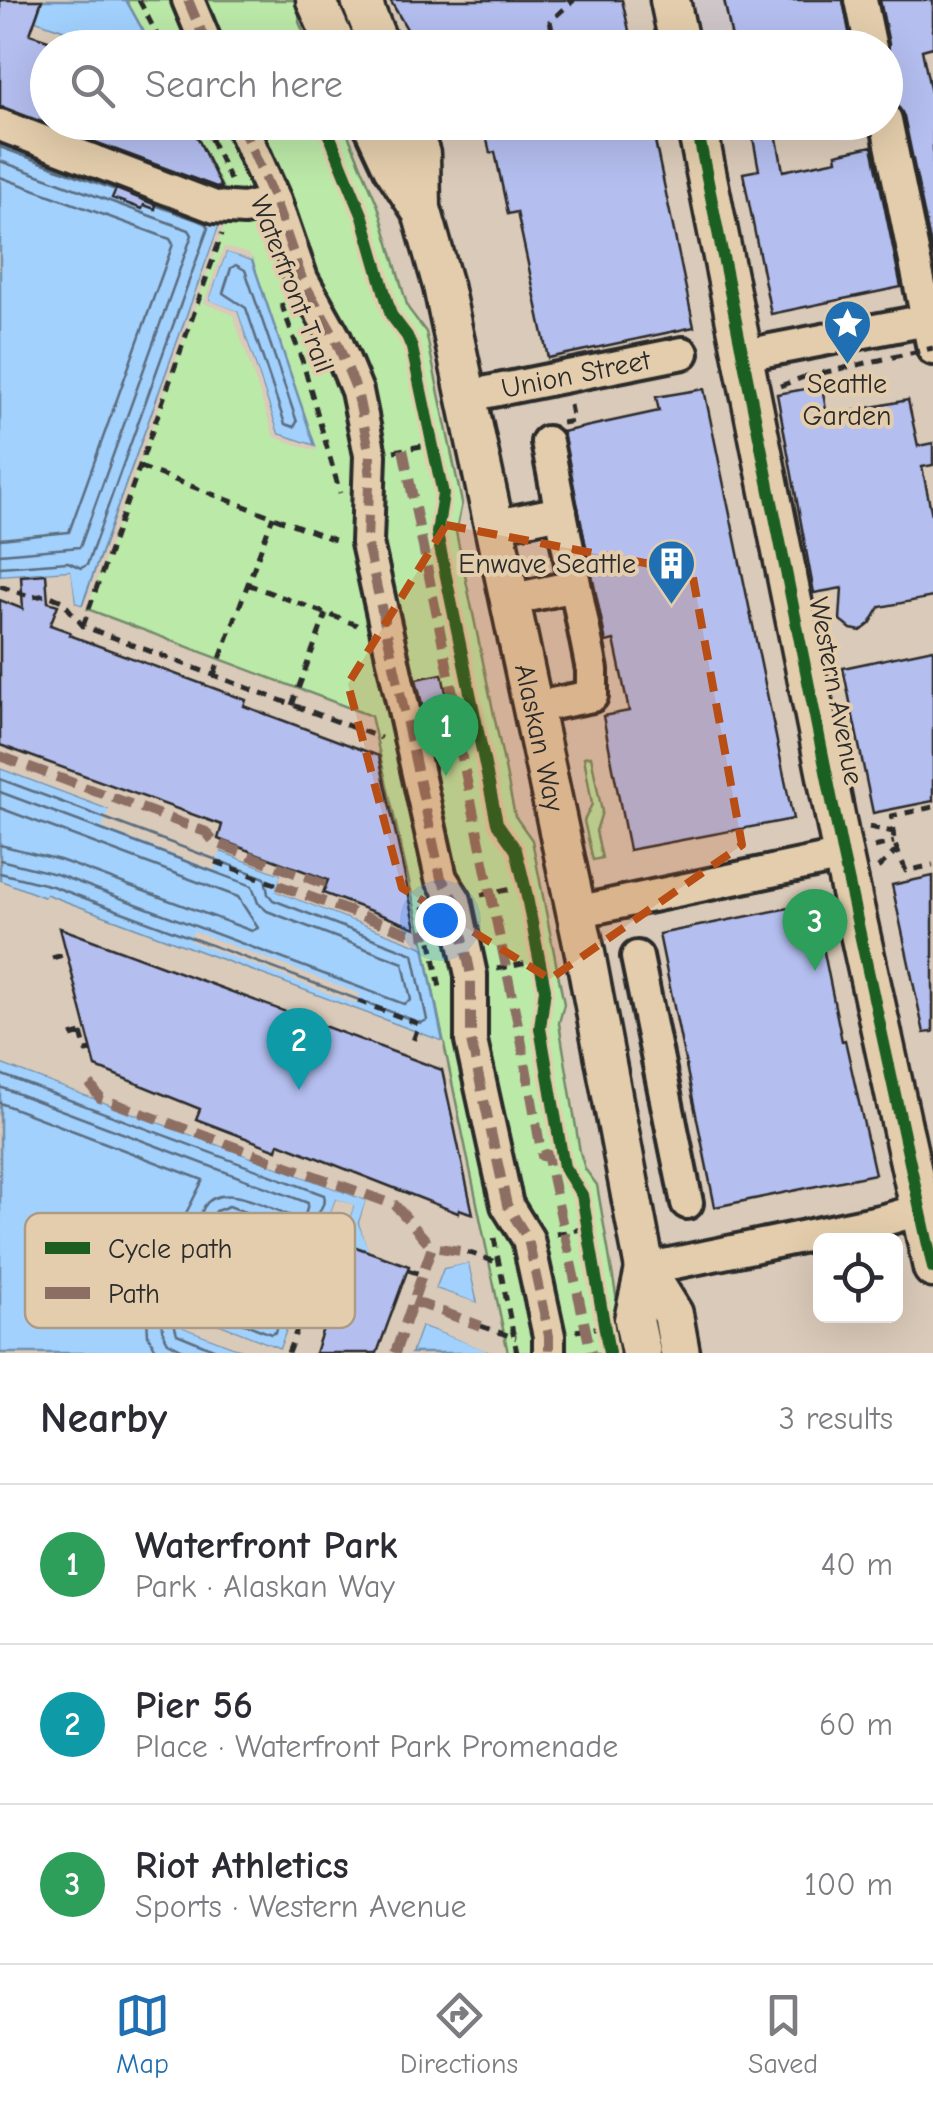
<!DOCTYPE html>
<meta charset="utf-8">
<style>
body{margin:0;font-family:"Comic Neue",sans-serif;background:#f7f7f7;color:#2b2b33}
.controls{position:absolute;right:30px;bottom:30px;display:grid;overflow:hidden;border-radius:15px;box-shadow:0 10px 40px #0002}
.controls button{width:90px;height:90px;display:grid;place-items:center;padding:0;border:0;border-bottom:2px solid #e1e1e2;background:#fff;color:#2b2b33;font:50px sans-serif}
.you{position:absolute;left:440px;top:920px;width:35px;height:35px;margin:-25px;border:8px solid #fff;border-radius:50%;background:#1a73e8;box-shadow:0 0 0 15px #1a73e833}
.badge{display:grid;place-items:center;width:65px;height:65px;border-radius:50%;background:#1f6fb2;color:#fff;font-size:32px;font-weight:700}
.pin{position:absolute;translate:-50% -82px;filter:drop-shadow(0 2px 5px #0008)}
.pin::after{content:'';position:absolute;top:52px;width:35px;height:30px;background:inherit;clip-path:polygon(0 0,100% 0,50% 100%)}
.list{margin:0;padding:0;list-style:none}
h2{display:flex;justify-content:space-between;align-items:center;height:130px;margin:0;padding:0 40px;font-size:42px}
h2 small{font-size:32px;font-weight:400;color:#7c7c81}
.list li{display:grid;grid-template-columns:65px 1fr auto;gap:30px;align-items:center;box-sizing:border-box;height:160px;padding:0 40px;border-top:2px solid #e1e1e2}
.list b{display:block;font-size:38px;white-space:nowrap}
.list p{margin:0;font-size:32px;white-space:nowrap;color:#7c7c81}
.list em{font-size:32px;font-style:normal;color:#7c7c81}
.icon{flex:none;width:55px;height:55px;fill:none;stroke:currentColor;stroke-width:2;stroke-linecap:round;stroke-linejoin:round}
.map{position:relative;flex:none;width:933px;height:1353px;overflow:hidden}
.search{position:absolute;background:#fff;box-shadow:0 10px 40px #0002;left:30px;right:30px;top:30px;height:110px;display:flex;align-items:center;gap:25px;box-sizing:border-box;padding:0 35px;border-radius:55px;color:#7c7c81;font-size:38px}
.sheet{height:610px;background:#fff}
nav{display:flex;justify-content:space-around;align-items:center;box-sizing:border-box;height:140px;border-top:2px solid #e1e1e2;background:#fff;font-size:28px;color:#7c7c81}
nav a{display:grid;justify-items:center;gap:5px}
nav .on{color:#1f6fb2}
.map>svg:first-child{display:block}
</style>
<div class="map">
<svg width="933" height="1353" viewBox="0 0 933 1353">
<rect width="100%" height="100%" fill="#dacab9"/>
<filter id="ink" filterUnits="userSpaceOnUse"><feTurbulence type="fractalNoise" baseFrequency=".01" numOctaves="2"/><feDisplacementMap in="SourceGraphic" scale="20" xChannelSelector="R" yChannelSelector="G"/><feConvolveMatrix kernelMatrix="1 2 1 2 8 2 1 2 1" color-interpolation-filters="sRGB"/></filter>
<g filter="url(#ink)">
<path fill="#cfc6c9" d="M686,0H891L694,38Z"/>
<path fill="#bbe9a8" stroke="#738a6a" stroke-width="2.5" d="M126,0H301L299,22L310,47H152Z
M190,123H343L378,206L408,308L426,332L462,503L456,532L515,816L532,840L564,1004L559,1023L580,1152L585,1169L597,1185L626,1353H508L424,947L371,716L82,607L222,219L241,225Z
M591,756L602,812L596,831L602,858L593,860L584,821L592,804L584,757Z"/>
<path fill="#a2d1fe" stroke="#728faa" stroke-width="2.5" d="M42,0H126L152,47H114L35,21Z
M0,137L222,219L82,606L75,603L70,571L0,576Z
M226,251L252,260L315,446L278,434L237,312L208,301Z
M0,768L282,874L277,891L424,947L443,1042L47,895L45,898L0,881Z
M0,1063L367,1200L359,1223L371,1252L341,1242L353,1206L336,1200L317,1250L225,1216L220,1231L312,1264L298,1300L209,1268L203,1281L293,1314L280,1349L189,1313L184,1327L251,1353H0Z
M469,1262L478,1304L435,1289L443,1268Z
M421,1325L487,1349L488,1353H411Z"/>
<path fill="#dacab9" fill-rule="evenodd" d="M37,0H42L35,21L113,48H99L32,25Z
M227,218L87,609L81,611L71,606L66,577L0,582V576L71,571L75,603L83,606L222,219Z
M224,247L250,254L252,260L226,252L209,300L237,311L278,434L315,446L316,451L274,437L233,315L204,303Z
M0,763L284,869L287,874L282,888L422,941L424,947L276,891L281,874L221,851L214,870L102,828L109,809L0,768Z
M0,881L44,898L46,895L421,1034L443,1042L444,1047L49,901L44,903L0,887Z
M193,931L360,994L356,1004L190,941Z
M0,1058L369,1195L372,1200L364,1223L375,1255L369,1257L337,1245L347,1208L339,1205L317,1255L228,1222L226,1227L316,1262L299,1305L211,1274L209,1279L296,1310L298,1315L285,1351L277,1353L191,1319L190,1324L253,1348L256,1353H251L183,1327L189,1313L280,1349L293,1314L202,1282L208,1268L298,1300L312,1264L219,1230L225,1215L316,1250L336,1199L354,1205L341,1242L369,1252L359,1223L366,1200L0,1063Z
M468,1257L474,1261L483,1303L480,1309L430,1290L439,1264ZM469,1263L478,1303L435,1289L443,1268Z
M421,1320L490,1345L493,1353L421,1325L411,1353H406L416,1323Z"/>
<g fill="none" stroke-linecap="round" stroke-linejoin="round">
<path stroke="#5b6d7f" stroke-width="2.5" d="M0,147L113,189
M0,161L189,230L192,235L80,547L0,554
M0,177L170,239L173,244L69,532L0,539
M236,265L245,270L297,422L294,427L285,424L246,308L223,293L231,268Z
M0,567L68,562L81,568L87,565L208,228L205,223L158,206
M0,779L265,878L268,894L273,900L413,954L427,1020L421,1023L52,886L0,873
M0,792L252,886L258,903L267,911L403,963L411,1000L404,1004L56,874L0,860
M0,808L238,897L258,928L252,931L60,860L0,845
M0,1074L324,1195L325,1200L308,1236L229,1206L216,1211L210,1229L215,1238L294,1268L297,1273L294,1284L289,1286L213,1259L201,1263L193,1280L198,1290L279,1322L276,1332L271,1334L194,1304L182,1307L174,1323L177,1334L223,1353
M0,1087L308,1203L305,1216L301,1220C277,1212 221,1178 204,1207C197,1220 198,1232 202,1246C186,1258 180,1272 182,1291C165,1304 156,1323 168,1342L189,1353
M0,1103L203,1180L184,1217L183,1241L174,1254L165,1284L156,1296L147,1316L148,1335L158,1353"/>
</g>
<path fill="#b4beef" stroke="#2b2b2b" stroke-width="2.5" d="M0,0H42L30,34L48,40V122H190L222,189L0,107Z
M390,0H622L633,48H418Z
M724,0H843L852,48H734Z
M880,0H933V47L922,50L933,103V256L904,116L893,103L886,68L889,44Z
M483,122H651L694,327L548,358L517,212L508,214L495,152L490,153Z
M750,122H774L783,171L837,160L836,154L872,146L901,287L771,314L743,173L759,170Z
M116,189L156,205L155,209L144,205L142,209L112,198Z
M822,386L827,416L908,400L918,446L933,443V465L922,467L933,520V597L880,607L870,624L861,631L851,629L840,620L842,588L814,593L777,394Z
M704,389L793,819L629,850L603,716L629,711L614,640L606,642L562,432L659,411L656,397Z
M46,574L48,602L58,605L50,625L70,632L69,635L246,700L244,706L379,756L416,928L323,893L328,880L218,839L222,825L0,745V600L23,609L21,576Z
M933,649V801L873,813L843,668Z
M442,674L449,707L424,712L416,679Z
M933,876V1032L924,1033L892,885Z
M814,903L842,1041L845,1040L875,1174L715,1207L659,934Z
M60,928L442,1070L473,1214L459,1209L458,1213L279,1143L277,1150L196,1119L200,1109L96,1067Z
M350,1245L409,1266L377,1353H315Z"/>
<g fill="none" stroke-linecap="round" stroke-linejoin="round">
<defs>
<g id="minor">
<path d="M188,0L208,48"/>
<path d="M861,0L871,48"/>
<path d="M886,120L933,349"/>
<path d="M240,122L275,201L302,279L335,338L357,391L370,455L367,543L441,878L455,900L471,975V1041L507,1205L528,1239L549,1336V1353"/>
<path d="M0,125L215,207L244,209L275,201"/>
<path d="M745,355L927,320"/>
<path id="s1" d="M468,396L683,353"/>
<path d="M493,526L561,512"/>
<path d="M509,600L575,586"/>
<path d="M532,708L592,696V670L547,442"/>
<path d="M576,912L843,856"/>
<path d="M637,957L687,1203"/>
<path d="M645,1269L884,1220L933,1206"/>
</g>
<g id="major">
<path d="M316,0L337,48"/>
<path d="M361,0L380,48"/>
<path d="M670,0L680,48"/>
<path id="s2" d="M372,122L393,167L422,212L443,286L585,953L645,1269L673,1314L680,1353"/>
<path d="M408,122L420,154L421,209"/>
<path d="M696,122L843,856L933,1268"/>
<path d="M641,1353L634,1320L645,1269"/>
</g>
</defs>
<use href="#minor" stroke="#2b2b2b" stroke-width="38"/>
<use href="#major" stroke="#2b2b2b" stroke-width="45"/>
<path stroke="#2b2b2b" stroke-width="5" stroke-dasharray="10 8" stroke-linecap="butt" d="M139,0L164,48
M556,48L550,21L574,0
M203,122L231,182
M281,303L303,363L340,493
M780,386L804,377
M562,423L573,421L570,405
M394,451L427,445
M140,467L340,542
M247,584L357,625
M0,586L32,597L48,595L62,601L83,626L381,738
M83,626L222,234
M214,675L273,516
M292,705L326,614
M933,807L892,816L894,842L906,871L933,865
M869,827L893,832
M874,847L894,842
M216,862L278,885
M878,868L897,850
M481,895L518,888
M424,906L441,993
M52,958L67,954
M497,969L533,962
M358,1001L419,1024L412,1044
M81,1033L86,1051L92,1050
M71,1036L87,1031
M232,1225L324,1259L331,1242L349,1249
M556,1234L582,1229
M494,1238L517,1353
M467,1252L499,1263
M408,1270L423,1275
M311,1292L331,1299
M481,1326L516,1338
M576,1331L599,1327
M288,1353L324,1259"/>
<use href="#minor" stroke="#e3cdac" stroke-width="30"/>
<use href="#major" stroke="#e3cdac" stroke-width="38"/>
<path stroke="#2b2b2b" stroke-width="5" stroke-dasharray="10 8" stroke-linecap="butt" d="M804,377L933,348"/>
<path stroke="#8d6e63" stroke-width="10" stroke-dasharray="20 10" stroke-linecap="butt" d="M188,0L208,48
M240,122L275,201L302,279L335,338L357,391L370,455L367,543L441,878L455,900L471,975V1041L507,1205L528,1239L549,1336V1353
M403,449L460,728L457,729L459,743L521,1039L542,1156L547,1154L591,1353
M0,756L206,832L214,842L321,883L315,899
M278,885L414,935L430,933
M90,1084L100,1098L395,1205L432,1247
M413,1301L481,1326
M395,1353L432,1247L467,1252"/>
<defs>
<path id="cycleway" d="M324,122L363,217L391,315L407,336L412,348L443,494L437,533L497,823L516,850L525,887L545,989L540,1028L564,1167L582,1195L609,1353
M696,122L843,856L933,1268"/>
</defs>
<use href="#cycleway" stroke="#e3cdac" stroke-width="19"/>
<use href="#cycleway" stroke="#1b5e20" stroke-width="12"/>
</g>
</g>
<path fill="#b94e14" fill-opacity="0.2" stroke="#b94e14" stroke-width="8" stroke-dasharray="20 12" stroke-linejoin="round" d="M446,525L692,572L742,845L550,979L402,888L348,684Z"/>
<defs>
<symbol id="sight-pin" viewBox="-11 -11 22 30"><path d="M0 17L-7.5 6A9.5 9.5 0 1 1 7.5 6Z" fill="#1f6fb2" stroke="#e3cdac"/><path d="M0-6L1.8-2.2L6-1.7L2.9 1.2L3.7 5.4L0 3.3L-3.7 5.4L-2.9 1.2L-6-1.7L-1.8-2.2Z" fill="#fff"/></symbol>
<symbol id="building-pin" viewBox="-11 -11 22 30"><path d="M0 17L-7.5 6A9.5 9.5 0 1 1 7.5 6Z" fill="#1f6fb2" stroke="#e3cdac"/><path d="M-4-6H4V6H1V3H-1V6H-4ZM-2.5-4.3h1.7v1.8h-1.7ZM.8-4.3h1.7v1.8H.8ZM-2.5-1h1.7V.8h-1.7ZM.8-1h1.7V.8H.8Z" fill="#fff"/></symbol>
</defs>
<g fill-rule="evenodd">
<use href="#sight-pin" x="820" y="296" width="55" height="75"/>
<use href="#building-pin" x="644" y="536" width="55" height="75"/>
</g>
<g text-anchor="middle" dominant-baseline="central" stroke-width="8" stroke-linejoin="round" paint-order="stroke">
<g font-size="28" fill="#2b2b2b" stroke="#e3cdac">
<text transform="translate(292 284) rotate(69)">Waterfront Trail</text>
<text stroke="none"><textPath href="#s1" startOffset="110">Union Street</textPath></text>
<text transform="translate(836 691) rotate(79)">Western Avenue</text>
<text stroke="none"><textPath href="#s2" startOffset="642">Alaskan Way</textPath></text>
</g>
<g font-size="28" fill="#2b2b2b" stroke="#e3cdac">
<text x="847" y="384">Seattle<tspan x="847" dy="32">Garden</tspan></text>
<text x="636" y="564" text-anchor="end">Enwave Seattle</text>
</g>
</g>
<rect x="25" y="1213" width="330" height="115" rx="15" fill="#e3cdac" stroke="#ac9c85" stroke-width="2.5"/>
<rect x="45" y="1242" width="45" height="12" fill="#1b5e20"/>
<rect x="45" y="1287" width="45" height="12" fill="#8d6e63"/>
<g font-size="28" fill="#2b2b2b">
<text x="108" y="1258">Cycle path</text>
<text x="108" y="1303">Path</text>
</g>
</svg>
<div class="controls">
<button><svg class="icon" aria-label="locate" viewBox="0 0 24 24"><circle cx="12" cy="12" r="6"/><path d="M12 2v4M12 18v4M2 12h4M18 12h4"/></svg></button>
</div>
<div class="you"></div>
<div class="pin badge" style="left:446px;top:776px;background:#2e9e5b">1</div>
<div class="pin badge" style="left:299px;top:1090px;background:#0f9aa8">2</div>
<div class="pin badge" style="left:815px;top:971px;background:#2e9e5b">3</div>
<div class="search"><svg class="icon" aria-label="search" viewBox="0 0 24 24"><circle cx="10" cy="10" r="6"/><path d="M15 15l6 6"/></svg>Search here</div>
</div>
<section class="sheet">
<h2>Nearby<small>3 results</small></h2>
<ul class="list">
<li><span class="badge" style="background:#2e9e5b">1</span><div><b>Waterfront Park</b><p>Park · Alaskan Way</p></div><em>40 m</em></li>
<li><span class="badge" style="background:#0f9aa8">2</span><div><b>Pier 56</b><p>Place · Waterfront Park Promenade</p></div><em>60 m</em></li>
<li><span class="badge" style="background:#2e9e5b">3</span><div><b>Riot Athletics</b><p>Sports · Western Avenue</p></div><em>100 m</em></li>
</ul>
</section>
<nav>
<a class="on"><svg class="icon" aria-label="map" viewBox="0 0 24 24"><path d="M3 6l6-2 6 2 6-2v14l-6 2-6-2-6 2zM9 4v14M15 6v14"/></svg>Map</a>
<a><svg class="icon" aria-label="directions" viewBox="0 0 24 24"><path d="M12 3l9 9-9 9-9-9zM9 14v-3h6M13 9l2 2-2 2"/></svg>Directions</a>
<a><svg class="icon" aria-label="saved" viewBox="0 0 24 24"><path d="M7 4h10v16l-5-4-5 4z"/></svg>Saved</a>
</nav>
